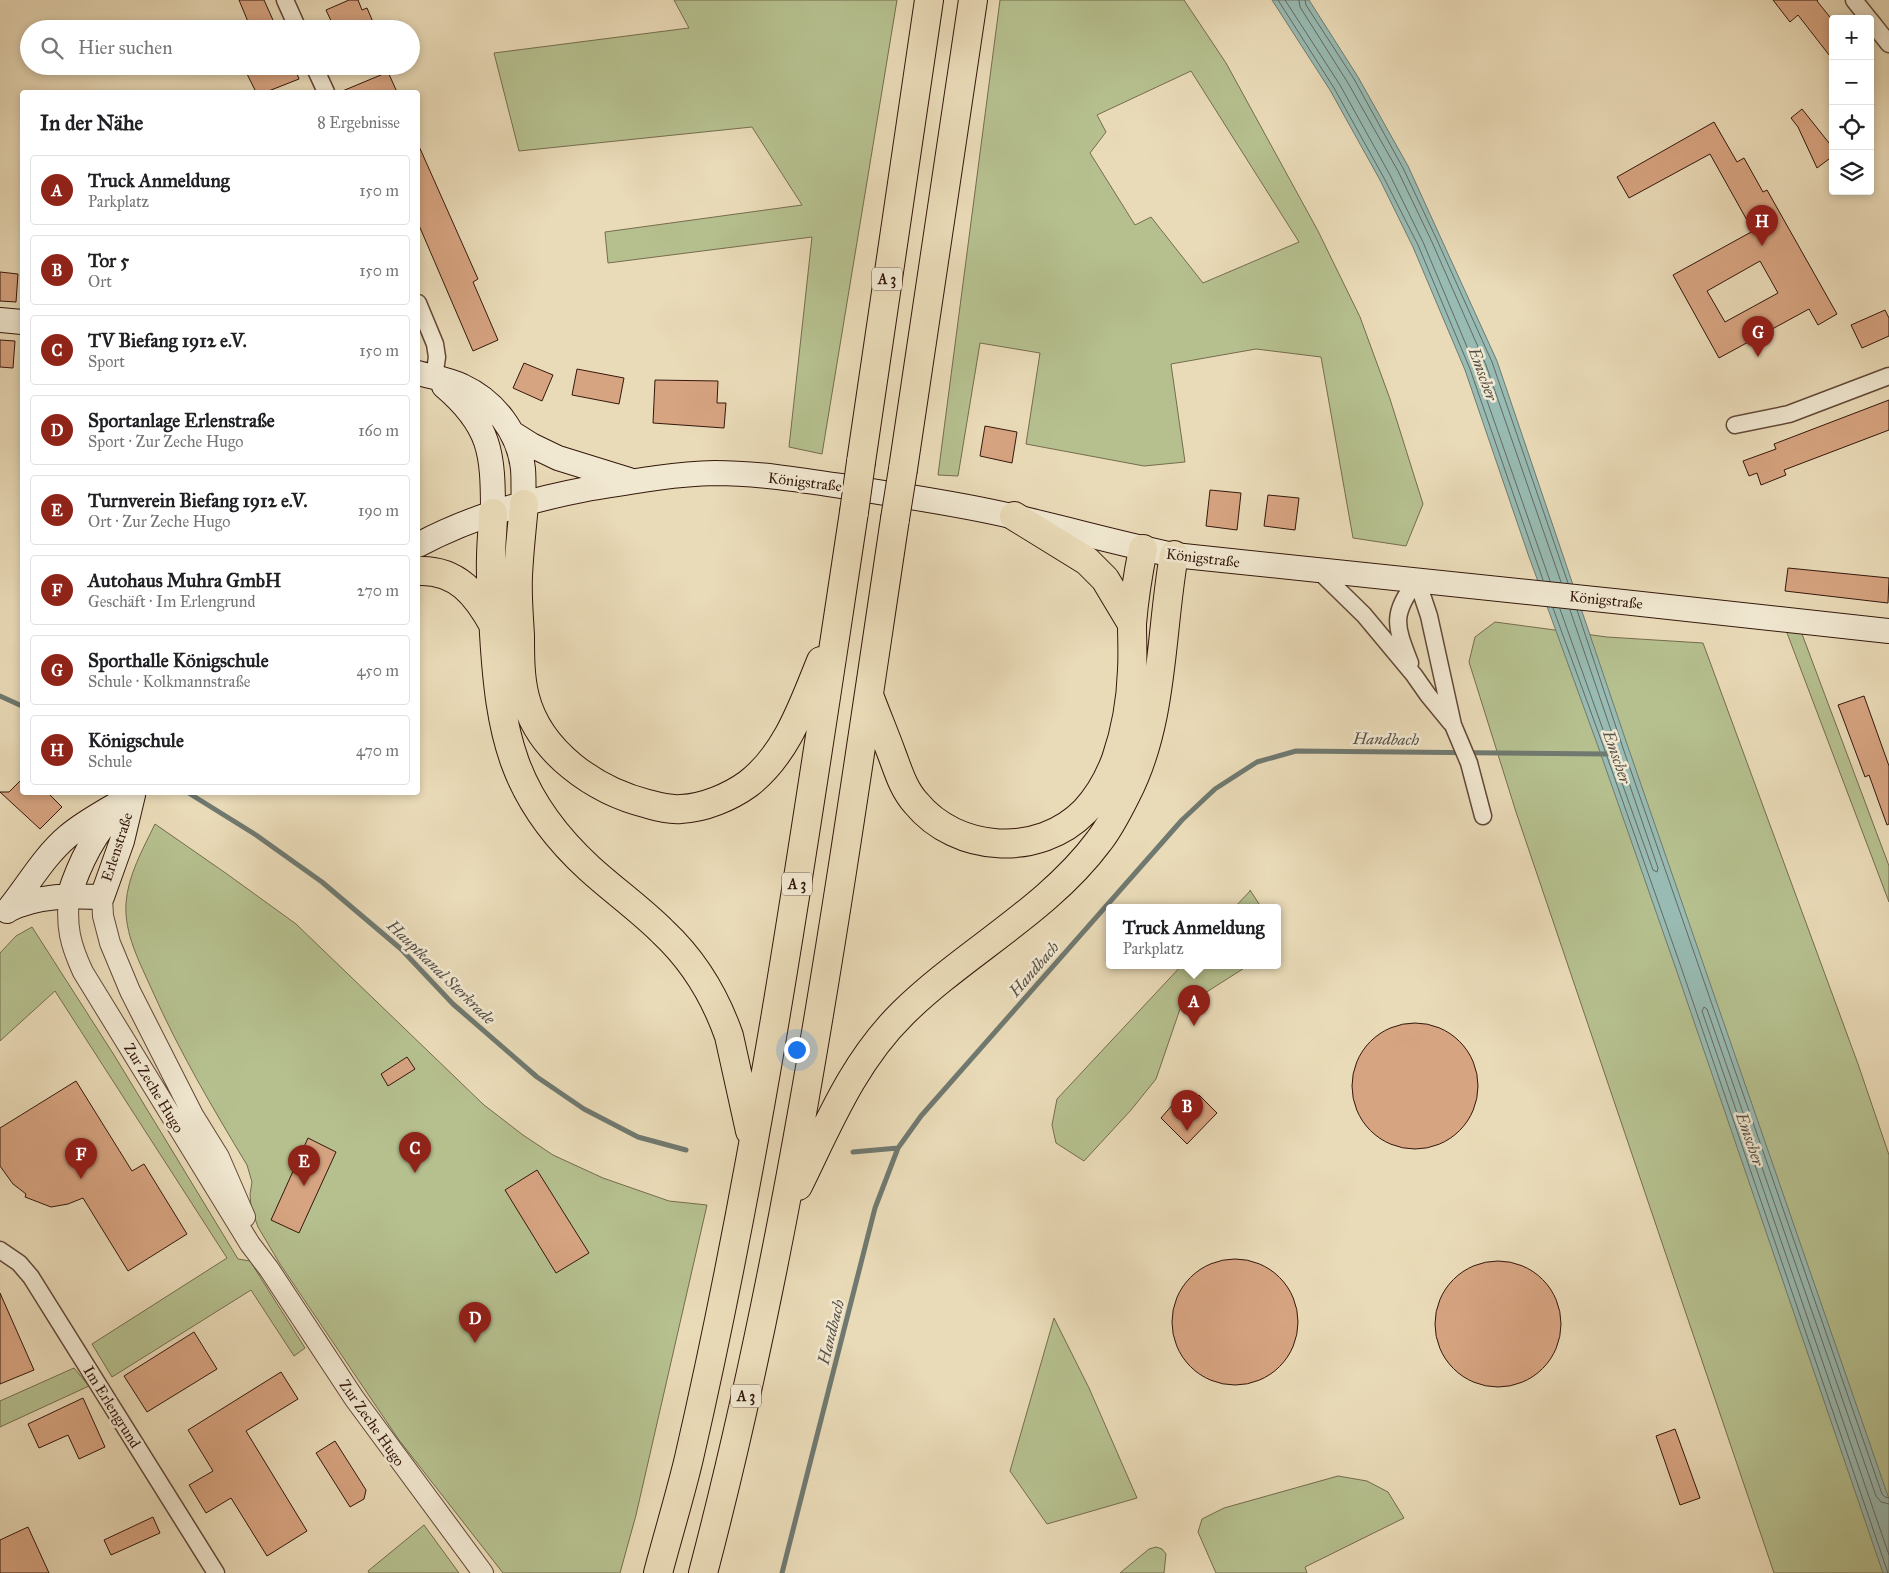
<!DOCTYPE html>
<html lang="de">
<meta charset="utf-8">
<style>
body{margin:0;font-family:"IM FELL Great Primer",serif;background:#f2f2f2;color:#202124}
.controls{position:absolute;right:15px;top:15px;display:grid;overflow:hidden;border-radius:5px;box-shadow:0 2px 8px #0003}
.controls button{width:45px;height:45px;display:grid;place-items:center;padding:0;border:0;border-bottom:1px solid #e0e0e0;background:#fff;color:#202124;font:25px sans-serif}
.you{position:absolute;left:796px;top:1049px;width:18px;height:18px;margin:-12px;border:4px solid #fff;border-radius:50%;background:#1a73e8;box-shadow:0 0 0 8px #1a73e833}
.badge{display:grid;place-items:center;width:32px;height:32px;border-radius:50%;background:#8f2418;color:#fff;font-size:16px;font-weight:700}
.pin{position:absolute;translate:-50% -41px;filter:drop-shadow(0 1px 2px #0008)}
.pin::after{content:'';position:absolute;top:26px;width:18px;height:15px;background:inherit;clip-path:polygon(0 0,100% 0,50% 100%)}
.popup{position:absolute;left:1106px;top:904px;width:175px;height:65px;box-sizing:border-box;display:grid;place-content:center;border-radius:5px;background:#fff;filter:drop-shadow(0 1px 4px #0005);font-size:16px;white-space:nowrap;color:#757577}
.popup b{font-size:19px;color:#202124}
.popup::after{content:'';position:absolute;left:50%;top:100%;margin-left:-10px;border:10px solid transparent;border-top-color:#fff}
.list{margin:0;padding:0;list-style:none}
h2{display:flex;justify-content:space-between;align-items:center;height:65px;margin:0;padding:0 20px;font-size:21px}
h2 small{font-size:16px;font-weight:400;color:#757577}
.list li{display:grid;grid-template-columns:32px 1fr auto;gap:15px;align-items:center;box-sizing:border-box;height:70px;margin:0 10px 10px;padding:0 10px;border:1px solid #e0e0e0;border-radius:5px}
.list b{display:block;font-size:19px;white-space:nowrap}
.list p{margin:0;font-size:16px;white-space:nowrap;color:#757577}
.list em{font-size:16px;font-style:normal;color:#757577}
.icon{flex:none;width:28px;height:28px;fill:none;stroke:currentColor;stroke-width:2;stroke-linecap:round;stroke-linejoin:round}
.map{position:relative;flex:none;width:1889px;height:1573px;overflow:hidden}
.search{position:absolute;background:#fff;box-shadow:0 2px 8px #0003;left:20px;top:20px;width:400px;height:55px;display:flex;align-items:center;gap:12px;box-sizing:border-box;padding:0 18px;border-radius:28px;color:#757577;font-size:19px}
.panel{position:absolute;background:#fff;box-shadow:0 2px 8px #0003;left:20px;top:90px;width:400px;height:705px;border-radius:5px}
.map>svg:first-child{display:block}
</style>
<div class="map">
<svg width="1889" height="1573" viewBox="0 0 1889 1573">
<rect width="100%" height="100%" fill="#eadbb8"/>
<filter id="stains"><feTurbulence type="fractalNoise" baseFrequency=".004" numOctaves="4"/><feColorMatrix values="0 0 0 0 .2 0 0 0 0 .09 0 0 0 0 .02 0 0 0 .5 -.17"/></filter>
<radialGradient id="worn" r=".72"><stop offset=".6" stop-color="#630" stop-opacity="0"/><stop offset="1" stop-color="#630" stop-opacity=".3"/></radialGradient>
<path fill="#b6c08f" stroke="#756c4e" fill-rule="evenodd" d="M674,0H897L822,454L789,447L812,237L608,263L605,232L802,205L752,127L519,151L494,53L689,28Z
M1000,0H1184L1226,63L1318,231L1360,317L1390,399L1423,504L1406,546L1353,538L1321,357L1256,349L1171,364L1185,462L1144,466L1026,444L1040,353L980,343L958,476L938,475ZM1191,71L1299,242L1203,283L1151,217L1135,225L1090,153L1106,132L1097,115Z
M1495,622L1607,637L1703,643L1858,1064L1889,1155V1573H1774L1516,812L1469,662L1475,637Z
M1784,625L1799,626L1889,866V902Z
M155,824L227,874L296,924L484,1105L523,1135L553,1155L603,1178L669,1201L707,1205L636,1515L620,1573H503L399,1440L280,1264L258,1227L251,1207L250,1194L252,1182L247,1165C212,1107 179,1051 152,990C140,963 124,934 126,903C128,875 143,849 155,824Z
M1250,890L1261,907H1235L1250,891Z
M32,927L114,1055L238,1259L250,1261L305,1348L294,1356L251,1290L112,1377L92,1344L227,1258L55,991L0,1041V953L16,936Z
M1182,965H1249L1180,1009L1156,1079L1131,1110L1084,1161L1056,1143L1052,1125L1057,1099Z
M1054,1318L1089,1388L1137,1498L1047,1524L1010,1471Z
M74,1368L89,1386L0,1427V1401Z
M1338,1476L1367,1481L1388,1492L1404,1518L1305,1567L1307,1573H1216L1198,1532L1202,1519L1224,1508Z
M424,1525L459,1573H369L368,1571Z
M1156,1547L1162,1549L1166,1554L1164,1573H1120L1149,1549Z"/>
<path fill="#98bbb3" stroke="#707970" d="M1272,0H1309L1358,77L1408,166L1497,361L1628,747L1889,1499V1573H1883L1676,969L1599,749L1528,554L1465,370L1413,247L1380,180L1330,90Z"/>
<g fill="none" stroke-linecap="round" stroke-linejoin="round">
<path stroke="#666960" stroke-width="1" d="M1278,0L1334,88L1384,178L1418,245L1470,369L1543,580
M1285,0L1340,85L1390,175L1423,242L1475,366L1550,581
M1299,0L1300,7L1348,83L1398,171L1432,242L1486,365L1561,582
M1305,0L1306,5L1354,79L1403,168L1437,240L1492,362L1568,583
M1553,608L1604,748L1681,967L1888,1573
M1560,609L1653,870L1657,872L1658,868L1570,610
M1577,610L1623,748L1882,1494L1885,1497L1889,1498
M1889,1504L1881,1502L1876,1496L1707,1009L1704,1007L1702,1011L1889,1555"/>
<path stroke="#707970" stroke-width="5" d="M0,696L22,706
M187,792L256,835L322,882L401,949L453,1004L537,1077L584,1109L638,1137L686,1150
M853,1152L898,1148
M782,1573L875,1208L898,1148L921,1116L1182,820L1215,789L1257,762L1296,751L1607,754"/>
</g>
<path fill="#d7a481" stroke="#34170c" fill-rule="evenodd" d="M239,0H264L277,29H251Z
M349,0H358L362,10L367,8L376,29H340L337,23L333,25L326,10Z
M1773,0H1818L1817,1L1833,21V60L1798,15L1790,22Z
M259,66H294L299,79L266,92H256L246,72Z
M388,72L397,92H340Z
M1802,109L1833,148V156L1817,168L1798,127L1791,118Z
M1714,122L1737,162L1744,158L1763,192L1767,190L1837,314L1818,325L1809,309L1719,358L1673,275L1753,231L1710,154L1629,198L1617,177ZM1760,261L1778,293L1725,322L1707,291Z
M418,144L478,279L473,282L498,340L473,351L418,223Z
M0,272L18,274L16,302L0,301Z
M1885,310L1889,318V336L1862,348L1851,325Z
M0,340L15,341L13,368L0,367Z
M524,363L553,375L542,401L513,388Z
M577,369L624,378L619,404L572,395Z
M655,380L718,381L717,403H726L724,428L653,423Z
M1889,400V430L1784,470L1786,475L1761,485L1757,473L1749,476L1743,461L1776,449L1774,444Z
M985,426L1017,432L1012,463L980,456Z
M1210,490L1241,493L1237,530L1206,526Z
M1268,495L1299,498L1295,530L1264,526Z
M1788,568L1889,578L1888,603L1785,591Z
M1864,696L1889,766V824L1887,825L1869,775L1865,777L1838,705Z
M22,779V792H47L62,807L40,829L0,792H9Z
M1352 1086a63 63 0 1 1 126 0a63 63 0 1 1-126 0Z
M407,1057L415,1069L388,1086L381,1074Z
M76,1081L132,1171L144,1164L187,1234L128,1271L83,1198L68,1204L51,1207L25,1197L26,1194L13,1184L0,1166V1128Z
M1199,1095L1217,1113L1187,1144L1161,1118L1174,1103L1183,1112Z
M308,1138L336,1152L299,1233L271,1220Z
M537,1170L589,1253L556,1273L505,1190Z
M1172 1322a63 63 0 1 1 126 0a63 63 0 1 1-126 0Z
M1435 1324a63 63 0 1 1 126 0a63 63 0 1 1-126 0Z
M0,1293L34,1370L0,1384Z
M194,1332L217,1369L147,1412L124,1376Z
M281,1372L298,1399L246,1431L307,1531L267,1556L231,1498L206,1513L189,1485L213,1471L188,1430Z
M83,1398L105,1447L79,1459L68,1435L39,1448L28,1424Z
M1675,1429L1700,1498L1680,1505L1656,1436Z
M335,1441L366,1490L364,1499L350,1507L316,1453Z
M153,1517L160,1533L111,1555L104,1540Z
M28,1527L49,1573H0V1540Z"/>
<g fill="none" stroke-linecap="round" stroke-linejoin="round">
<defs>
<path id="minor" d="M285,0L298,29
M1854,0L1869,19
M1870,20L1889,44
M314,66L326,92
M418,303L435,344L437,357L434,378
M1735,425L1789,414L1889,376
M1318,570L1364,615L1414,675L1428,695L1451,723
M1417,580L1429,616L1453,725L1469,763L1483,816
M1410,663C1395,624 1391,615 1417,580
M0,1250L19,1263L31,1277L216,1573"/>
<path id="tertiary" d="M69,896C66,927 70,944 83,972L250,1244L269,1269L354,1398L483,1573
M102,897L103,916L110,943L130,991L193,1115L219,1157L245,1217"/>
<path id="secondary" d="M0,320L22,322
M418,373C432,377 448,379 462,386C495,401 519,433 523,469C524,481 523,493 524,504
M444,386C491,426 493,453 493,513
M512,433L531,445L558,458L629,480
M418,545C470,517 529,500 587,489C629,482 672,474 715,473C761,473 808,481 854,488C908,497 962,504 1015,517C1068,529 1121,544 1174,555L1623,602L1889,631
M69,896C79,864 93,835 116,811
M8,910C37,895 69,896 102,897L122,841L133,795
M7,911C27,887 43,857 68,836C87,820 111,808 133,795"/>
<path id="motorway" d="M861,462L929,0
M903,469L973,0
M524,504C522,528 519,552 518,576C517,596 519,616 520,636C520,656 520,678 525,697C539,752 595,791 648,804C659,807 670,810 681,809C704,808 730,797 748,784C787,754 803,705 821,661
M493,513C493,528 491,543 491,558C490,583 493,609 494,634C500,734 512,797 589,868C613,890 640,909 663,932C694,961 715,996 729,1036L750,1131
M1014,516L1087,561L1105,579L1132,624
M418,571C457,569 477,595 494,626
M869,695C876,714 884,733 891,752C898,770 903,789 916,803C957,853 1039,858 1085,811C1099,796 1109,778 1116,759C1126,730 1131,700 1132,670C1133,654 1132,639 1132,624C1134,599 1138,574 1143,549
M798,1186C828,1125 853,1062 903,1013C964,953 1048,910 1099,841C1110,827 1118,811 1126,795C1164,722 1160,634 1174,555
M658,1573C668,1535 680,1496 689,1458C761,1146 806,828 854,512
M703,1573C794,1227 842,872 895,519"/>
</defs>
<use href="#minor" stroke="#624837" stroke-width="19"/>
<use href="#tertiary" stroke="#624837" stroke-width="22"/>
<use href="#secondary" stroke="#34170c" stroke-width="26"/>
<use href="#motorway" stroke="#34170c" stroke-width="30"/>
<use href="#minor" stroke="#f1e8d1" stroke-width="16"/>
<use href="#tertiary" stroke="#f1e8d1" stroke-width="20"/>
<use href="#secondary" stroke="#f1e8d1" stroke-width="24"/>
<use href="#motorway" stroke="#eadbb8" stroke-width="28"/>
<defs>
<path id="motorway-bridge" d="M854,512L861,462
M895,519L903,469"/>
</defs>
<use href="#motorway-bridge" stroke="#34170c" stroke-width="30" stroke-linecap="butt"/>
<use href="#motorway-bridge" stroke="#eadbb8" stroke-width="28"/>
</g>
<g text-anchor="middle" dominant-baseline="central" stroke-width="5" stroke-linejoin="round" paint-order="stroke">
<g fill="#f1e8d1" stroke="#6d5647" stroke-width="1">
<rect x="872" y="267.5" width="30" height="23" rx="4"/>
<rect x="782" y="872.5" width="30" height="23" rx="4"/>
<rect x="731" y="1384.5" width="30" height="23" rx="4"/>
</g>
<g font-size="14" font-weight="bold" fill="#34170c">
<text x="887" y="279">A 3</text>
<text x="797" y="884">A 3</text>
<text x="746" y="1396">A 3</text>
</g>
<g font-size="15" fill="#34170c" stroke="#f1e8d1">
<text transform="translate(805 482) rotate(7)">Königstraße</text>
<text transform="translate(1203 558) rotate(7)">Königstraße</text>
<text transform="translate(1606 600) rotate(6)">Königstraße</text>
<text transform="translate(117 847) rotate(-72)">Erlenstraße</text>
<text transform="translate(154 1088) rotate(59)">Zur Zeche Hugo</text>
<text transform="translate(112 1407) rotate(58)">Im Erlengrund</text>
<text transform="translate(372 1423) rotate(55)">Zur Zeche Hugo</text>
</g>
<g font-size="16" font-style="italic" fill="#575046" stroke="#f1e8d1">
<text transform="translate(1483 374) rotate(70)">Emscher</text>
<text transform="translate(1386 739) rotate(1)">Handbach</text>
<text transform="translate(1617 757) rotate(71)">Emscher</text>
<text transform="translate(1034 969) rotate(-49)">Handbach</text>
<text transform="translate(441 972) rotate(44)">Hauptkanal Sterkrade</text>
<text transform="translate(1750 1139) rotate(71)">Emscher</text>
<text transform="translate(831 1332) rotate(-76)">Handbach</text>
</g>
</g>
<rect width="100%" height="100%" filter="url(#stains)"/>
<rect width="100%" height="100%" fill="url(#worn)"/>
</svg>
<div class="controls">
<button>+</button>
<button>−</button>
<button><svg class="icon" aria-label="locate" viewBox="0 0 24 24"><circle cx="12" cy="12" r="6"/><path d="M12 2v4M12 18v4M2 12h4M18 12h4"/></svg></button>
<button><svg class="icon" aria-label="layers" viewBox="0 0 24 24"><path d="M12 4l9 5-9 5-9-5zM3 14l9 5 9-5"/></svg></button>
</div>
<div class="you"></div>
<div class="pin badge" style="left:1194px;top:1026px">A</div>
<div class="popup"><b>Truck Anmeldung</b>Parkplatz</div>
<div class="pin badge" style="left:1187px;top:1131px">B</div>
<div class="pin badge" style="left:415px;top:1173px">C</div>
<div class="pin badge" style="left:475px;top:1343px">D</div>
<div class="pin badge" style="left:304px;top:1186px">E</div>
<div class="pin badge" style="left:81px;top:1179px">F</div>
<div class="pin badge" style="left:1758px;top:357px">G</div>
<div class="pin badge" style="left:1762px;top:246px">H</div>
<div class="search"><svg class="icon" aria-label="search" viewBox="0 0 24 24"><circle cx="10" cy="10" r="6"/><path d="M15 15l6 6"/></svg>Hier suchen</div>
<section class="panel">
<h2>In der Nähe<small>8 Ergebnisse</small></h2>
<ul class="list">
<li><span class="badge">A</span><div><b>Truck Anmeldung</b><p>Parkplatz</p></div><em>150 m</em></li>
<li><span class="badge">B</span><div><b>Tor 5</b><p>Ort</p></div><em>150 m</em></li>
<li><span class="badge">C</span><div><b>TV Biefang 1912 e.V.</b><p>Sport</p></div><em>150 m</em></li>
<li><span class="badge">D</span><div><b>Sportanlage Erlenstraße</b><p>Sport · Zur Zeche Hugo</p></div><em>160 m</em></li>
<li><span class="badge">E</span><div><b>Turnverein Biefang 1912 e.V.</b><p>Ort · Zur Zeche Hugo</p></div><em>190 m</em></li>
<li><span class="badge">F</span><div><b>Autohaus Muhra GmbH</b><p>Geschäft · Im Erlengrund</p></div><em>270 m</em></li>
<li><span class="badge">G</span><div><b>Sporthalle Königschule</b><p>Schule · Kolkmannstraße</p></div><em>450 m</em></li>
<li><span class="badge">H</span><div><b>Königschule</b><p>Schule</p></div><em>470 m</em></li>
</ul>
</section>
</div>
